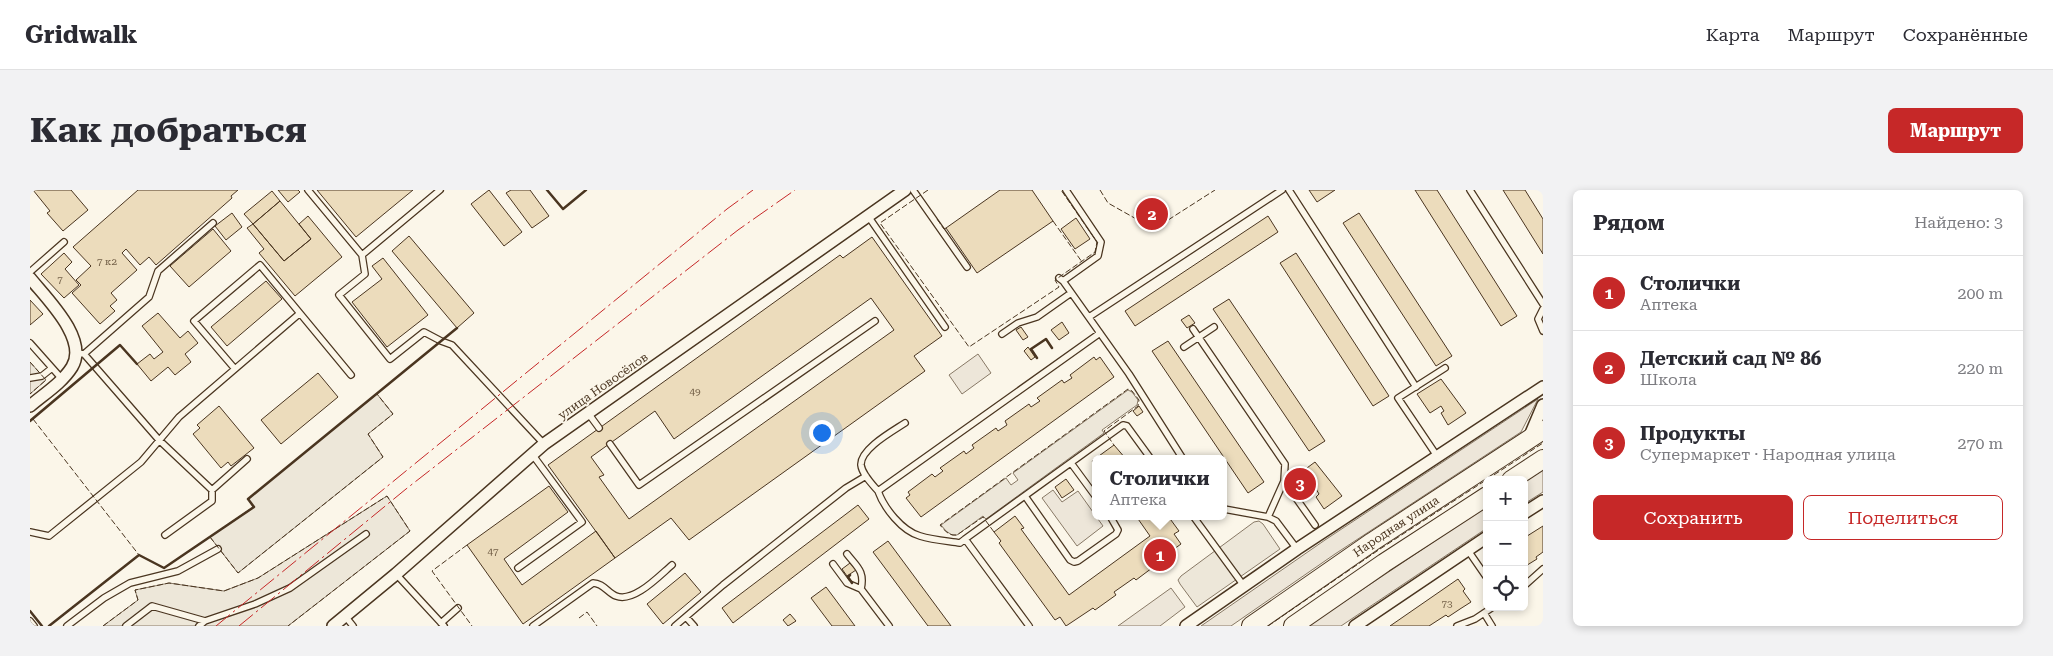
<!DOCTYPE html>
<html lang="ru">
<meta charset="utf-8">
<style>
body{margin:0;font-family:"Roboto Serif",serif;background:#f2f2f3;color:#2b2b33}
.controls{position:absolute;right:15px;bottom:15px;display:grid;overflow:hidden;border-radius:8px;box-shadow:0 2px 8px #0003}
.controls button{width:45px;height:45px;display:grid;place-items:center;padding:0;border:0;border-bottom:1px solid #e1e1e2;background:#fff;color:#2b2b33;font:25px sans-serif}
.you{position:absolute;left:791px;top:242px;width:18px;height:18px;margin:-12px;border:4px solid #fff;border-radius:50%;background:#1a73e8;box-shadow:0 0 0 8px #1a73e833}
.badge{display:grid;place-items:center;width:32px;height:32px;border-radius:50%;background:#c62828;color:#fff;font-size:16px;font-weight:700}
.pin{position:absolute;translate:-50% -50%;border:2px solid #fff;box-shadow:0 1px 5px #0006}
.popup{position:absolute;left:1062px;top:265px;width:135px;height:65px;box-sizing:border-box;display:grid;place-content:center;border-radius:8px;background:#fff;filter:drop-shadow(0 1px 4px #0005);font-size:16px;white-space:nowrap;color:#7c7c81}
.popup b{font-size:19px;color:#2b2b33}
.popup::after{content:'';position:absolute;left:50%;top:100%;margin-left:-10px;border:10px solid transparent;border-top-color:#fff}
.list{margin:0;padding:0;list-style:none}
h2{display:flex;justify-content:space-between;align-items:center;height:65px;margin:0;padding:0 20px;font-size:21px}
h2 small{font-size:16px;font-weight:400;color:#7c7c81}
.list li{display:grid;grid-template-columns:32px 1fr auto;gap:15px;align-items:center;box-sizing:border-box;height:75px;padding:0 20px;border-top:1px solid #e1e1e2}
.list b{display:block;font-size:19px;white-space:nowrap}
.list p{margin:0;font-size:16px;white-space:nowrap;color:#7c7c81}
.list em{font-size:16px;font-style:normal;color:#7c7c81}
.actions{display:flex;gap:10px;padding:15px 20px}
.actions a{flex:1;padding:11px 0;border:1px solid #c62828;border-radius:8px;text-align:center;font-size:18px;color:#c62828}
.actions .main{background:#c62828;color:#fff}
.icon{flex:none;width:28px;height:28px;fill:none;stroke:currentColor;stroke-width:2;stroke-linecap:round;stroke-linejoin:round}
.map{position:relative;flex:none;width:1513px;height:436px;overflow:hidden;border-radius:8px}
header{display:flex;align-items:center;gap:30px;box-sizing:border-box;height:70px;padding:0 25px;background:#fff;border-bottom:1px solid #e1e1e2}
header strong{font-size:24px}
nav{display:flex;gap:28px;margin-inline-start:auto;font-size:18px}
.intro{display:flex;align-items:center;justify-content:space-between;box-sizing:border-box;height:120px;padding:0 30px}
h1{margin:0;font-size:35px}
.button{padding:12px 22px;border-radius:8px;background:#c62828;color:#fff;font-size:18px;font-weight:700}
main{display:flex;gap:30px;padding:0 30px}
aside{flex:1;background:#fff;border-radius:8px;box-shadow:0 2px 8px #0003}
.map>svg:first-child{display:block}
</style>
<header>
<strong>Gridwalk</strong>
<nav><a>Карта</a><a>Маршрут</a><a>Сохранённые</a></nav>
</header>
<div class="intro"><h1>Как добраться</h1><a class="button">Маршрут</a></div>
<main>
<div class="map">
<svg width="1513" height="436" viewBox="0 0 1513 436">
<rect width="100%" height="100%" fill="#fbf6e9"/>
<path fill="#ede6d9" stroke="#887966" d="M948,164L961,183L932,204L919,185Z
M1508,209L1491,242L1305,364L1201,436H1171L1295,350Z
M1513,280V302L1494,314V292Z
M1023,300L1032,312L1048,301L1073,336L1047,356L1012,308Z
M1457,316V338L1311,436H1278Z
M1141,398L1155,417L1130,436H1088Z"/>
<path fill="#ede7d9" stroke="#887966" d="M0,172L16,190L0,204Z
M1098,200L1102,202L1108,210L1107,215L1072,240L1074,243L956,329L953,326L927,345H922L916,341L911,335L976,288L981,295L988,290L983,283Z
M347,204L363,224L338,244L353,267L208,383L180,347L223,317L218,309Z
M357,306L380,341L258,436H73L108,410L105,400L139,393L194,401L228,388Z
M1229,331L1233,334L1250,359L1167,417L1150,394L1148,390L1151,386L1224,332Z"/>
<path fill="#ecdcbc" stroke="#4a3520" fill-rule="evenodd" d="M3,0H41L58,20L33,41L17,23L20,21Z
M108,0H208L201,6L202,8L126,75L119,67L110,75L96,59L92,63L107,80L81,103L87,110L80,116L85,121L70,134L42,103L51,95L46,90L61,76L43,57Z
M248,0H268L270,2L258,12Z
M287,0H383L326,47Z
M459,0L492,42L474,56L441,14Z
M481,0H500L519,26L502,38L476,3Z
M970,0H1002L1023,31L947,83L916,38Z
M1279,0H1305L1287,12Z
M1385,0H1407L1487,126L1471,136Z
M1473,0H1495L1513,29V64Z
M242,1L250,11L223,34L214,24Z
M250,11L281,49L254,71L223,34Z
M202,23L212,37L196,50L185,36Z
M1329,23L1422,166L1406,176L1313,33Z
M278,26L312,67L265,106L229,63L234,59L217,38L223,34L254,71L281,49L269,34Z
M1238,26L1248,42L1105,136L1095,121Z
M1046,28L1060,49L1045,59L1031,39Z
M183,39L201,61L159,97L140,76Z
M379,46L444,123L427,138L362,61Z
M842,47L912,146L884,166L895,181L659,350L641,328L585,368L518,275L810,65L813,68ZM841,108L864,140L599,329L569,287L574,285L561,267L625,221L644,249Z
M34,63L42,72L35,79L49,95L34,108L11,84Z
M1266,63L1359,206L1343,216L1250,73Z
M353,68L398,125L357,157L322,112L352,89L342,76Z
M236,91L252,109L197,156L181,137Z
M1199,109L1295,251L1279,261L1183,119Z
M0,110L13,124L0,135Z
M128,123L150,148L158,141L168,153L155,164L161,172L145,185L138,177L121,191L107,174L120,164L124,169L133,162L112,136Z
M1159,125L1165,133L1157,138L1151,130Z
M1032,132L1039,143L1029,150L1021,140Z
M991,137L998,147L993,150L986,140Z
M1138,151L1234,292L1218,303L1122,161Z
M998,157L1005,167L1001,170L994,161Z
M1064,167L1066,170L1070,167L1084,187L891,327L876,308L880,305L878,302L902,284L905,287L913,281L910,278L934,261L936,264L944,258L942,255L966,238L968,241L977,235L975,231L999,214L1001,217L1010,211L1007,208L1032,190L1034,193L1042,188L1040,185Z
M288,183L308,207L251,254L231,230Z
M1411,189L1436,223L1418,235L1411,223L1414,221L1411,216L1400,223L1387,204Z
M189,216L224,258L201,276L198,272L191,278L163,244L170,238L167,235Z
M1109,216L1113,222L1107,226L1103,221Z
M1084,255L1096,269H1066V276L1062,271Z
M1285,272L1312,306L1294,319L1286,307L1289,304L1286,299L1275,307L1262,289Z
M1036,289L1044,300L1032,308L1025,297Z
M519,296L538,322L474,369L492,395L566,341L585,368L493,434L437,355Z
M828,315L839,329L703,433L692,418Z
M985,326L994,338L991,339L1039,405L1120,346L1106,326H1138L1149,341L1144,344L1151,354L1125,373L1126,375L1106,390L1104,388L1084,402L1086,405L1065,420L1063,418L1036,436L1030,427L1025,430L969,353L971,351L964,342Z
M1513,336V362L1506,367L1507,369L1494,377V348Z
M858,351L921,436H898L852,374L843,362Z
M820,373L826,380L817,386L812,379Z
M655,383L671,402L633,434L617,414Z
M1428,389L1435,399L1433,401L1441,412L1430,419L1418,427L1416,425L1399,436H1360Z
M796,397L805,409L825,436H802L781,408Z
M760,424L766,431L758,436L753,430Z"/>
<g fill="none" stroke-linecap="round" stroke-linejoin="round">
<defs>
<path id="service" d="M278,0L332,65L410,0
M883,0L937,77
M1259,0L1386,197
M1440,0L1513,114
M838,26L915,137
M332,65L335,84L309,105L360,169L394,142L411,151L422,155L514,254
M0,82L34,52
M1029,88L1033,91L1099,184L1153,269
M1033,91L1068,66L1071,52L1036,0
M1513,119L1508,129L1513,141
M1059,127L1252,0
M1163,139L1255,274L1254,291L1285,335
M972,144L988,133L1007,127L1041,103
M0,153L32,189
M1154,157L1184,137
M46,163L54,164L129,250L182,300L217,269
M54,164L119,107L128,81L183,33
M205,179L164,131L230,75L321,185
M0,188L12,186L22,178
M558,223L569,238
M580,254L609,295L845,131
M1407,266L1368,208L1415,178
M1041,273L1066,307
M848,301C842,294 832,284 831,275C830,259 863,241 875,233
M995,306L1040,370L1044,372L1048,371L1086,344L1088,340L1080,326
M1194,319L1238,327L1246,331L1267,359
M1163,326L1214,396
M1238,327L1254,291
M0,342L19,346L111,272L149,227L269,124
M135,345L182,311V300
M935,349L1093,235L1097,236L1121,269
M1437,359L1457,388
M817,364C827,377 835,381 831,399
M803,374L817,393L831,399L859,436
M488,378L552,332L502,264
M366,384L414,436
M1494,396L1513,379
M1454,423L1462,436
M315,426L323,436
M656,427L664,436
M0,431L4,436
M411,433L428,418
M37,436L74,408L100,393L148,381L188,359
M96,436L122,416L175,431
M169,436L175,431L225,414L260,398L336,344
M503,436L563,393C573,393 578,403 586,406C604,413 629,386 642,375
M645,436L693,395L816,298L836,286
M999,436L935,349L930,353C917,351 903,350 890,346C872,341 854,318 848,301L1070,143
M1427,436L1445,429L1463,417"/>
<path id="minor" d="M0,88C16,108 59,149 42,177C32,193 14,204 0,216
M1499,248L1513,215
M1494,323L1513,311
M303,436L366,384L514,254L875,0
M1156,436L1267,359L1513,197
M1325,436L1457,347"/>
<g id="primary">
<path d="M1481,290L1513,269"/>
<path id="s1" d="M1221,436L1342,352L1513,240"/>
<path d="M1263,436L1354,373L1457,306"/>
</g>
</defs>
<use href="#service" stroke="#4a3520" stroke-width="8"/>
<use href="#minor" stroke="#4a3520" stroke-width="14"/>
<use href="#primary" stroke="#4a3520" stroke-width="20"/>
<use href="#service" stroke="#fbf6e9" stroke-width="5.5"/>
<use href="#minor" stroke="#fbf6e9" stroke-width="11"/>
<use href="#primary" stroke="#fbf6e9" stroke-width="18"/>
<path stroke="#4a3520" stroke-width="1" stroke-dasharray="6 2.5" stroke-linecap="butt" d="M898,0L850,33L939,157L1029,97L1025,90L1065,62L1067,52L1031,0
M1070,0L1078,13L1124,39L1185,0
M907,29L914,39L916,38
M1023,31L1052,72
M0,172L16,190L0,204
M3,229L109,365
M964,342L953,327L927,345C919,346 915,341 910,335L1098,199L1102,201L1109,210L1108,216L1074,241L1084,255
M180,347L208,383L353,267L338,244L363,224L347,204
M437,355L402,381L442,436
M549,428L557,422L567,436
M73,436L108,410L105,400L139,393L194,401L228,388L357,306L380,341L258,436
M1238,436L1350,359L1513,253"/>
<path stroke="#4a3520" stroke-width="2.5" d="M517,0L533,19L556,0
M1007,168L1001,159L1016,149L1022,158
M0,231L90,155L107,174
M820,385L818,387L822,393
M0,421L12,436
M19,436L109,365L134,378L224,317L218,309L427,138"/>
<path stroke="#c62828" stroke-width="1" stroke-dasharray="18 4 2.5 4" stroke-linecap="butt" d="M186,436L697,19L723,0
M209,436L376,299L708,40L765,0"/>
</g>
<g text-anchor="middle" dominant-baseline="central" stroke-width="4" stroke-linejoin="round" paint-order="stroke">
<g font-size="10" fill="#725f47">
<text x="77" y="71">7 к2</text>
<text x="30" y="89">7</text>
<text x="665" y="201">49</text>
<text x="463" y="361">47</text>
<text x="1417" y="413">73</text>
</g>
<g font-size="12" fill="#4a3520" stroke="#fbf6e9">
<text transform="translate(573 196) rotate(-35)">улица Новосёлов</text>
<text stroke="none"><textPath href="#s1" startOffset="176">Народная улица</textPath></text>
</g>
</g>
</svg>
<div class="controls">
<button>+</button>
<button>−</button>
<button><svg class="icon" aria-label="locate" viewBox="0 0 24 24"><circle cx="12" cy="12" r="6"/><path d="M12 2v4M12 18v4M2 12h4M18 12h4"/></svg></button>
</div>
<div class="you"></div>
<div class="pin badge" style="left:1130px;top:365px">1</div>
<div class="popup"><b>Столички</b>Аптека</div>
<div class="pin badge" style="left:1122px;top:24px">2</div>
<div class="pin badge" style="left:1270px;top:294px">3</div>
</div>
<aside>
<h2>Рядом<small>Найдено: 3</small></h2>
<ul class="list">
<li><span class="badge">1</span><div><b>Столички</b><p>Аптека</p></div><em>200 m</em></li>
<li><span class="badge">2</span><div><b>Детский сад № 86</b><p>Школа</p></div><em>220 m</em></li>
<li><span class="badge">3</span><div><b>Продукты</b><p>Супермаркет · Народная улица</p></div><em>270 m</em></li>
</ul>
<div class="actions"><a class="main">Сохранить</a><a>Поделиться</a></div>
</aside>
</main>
